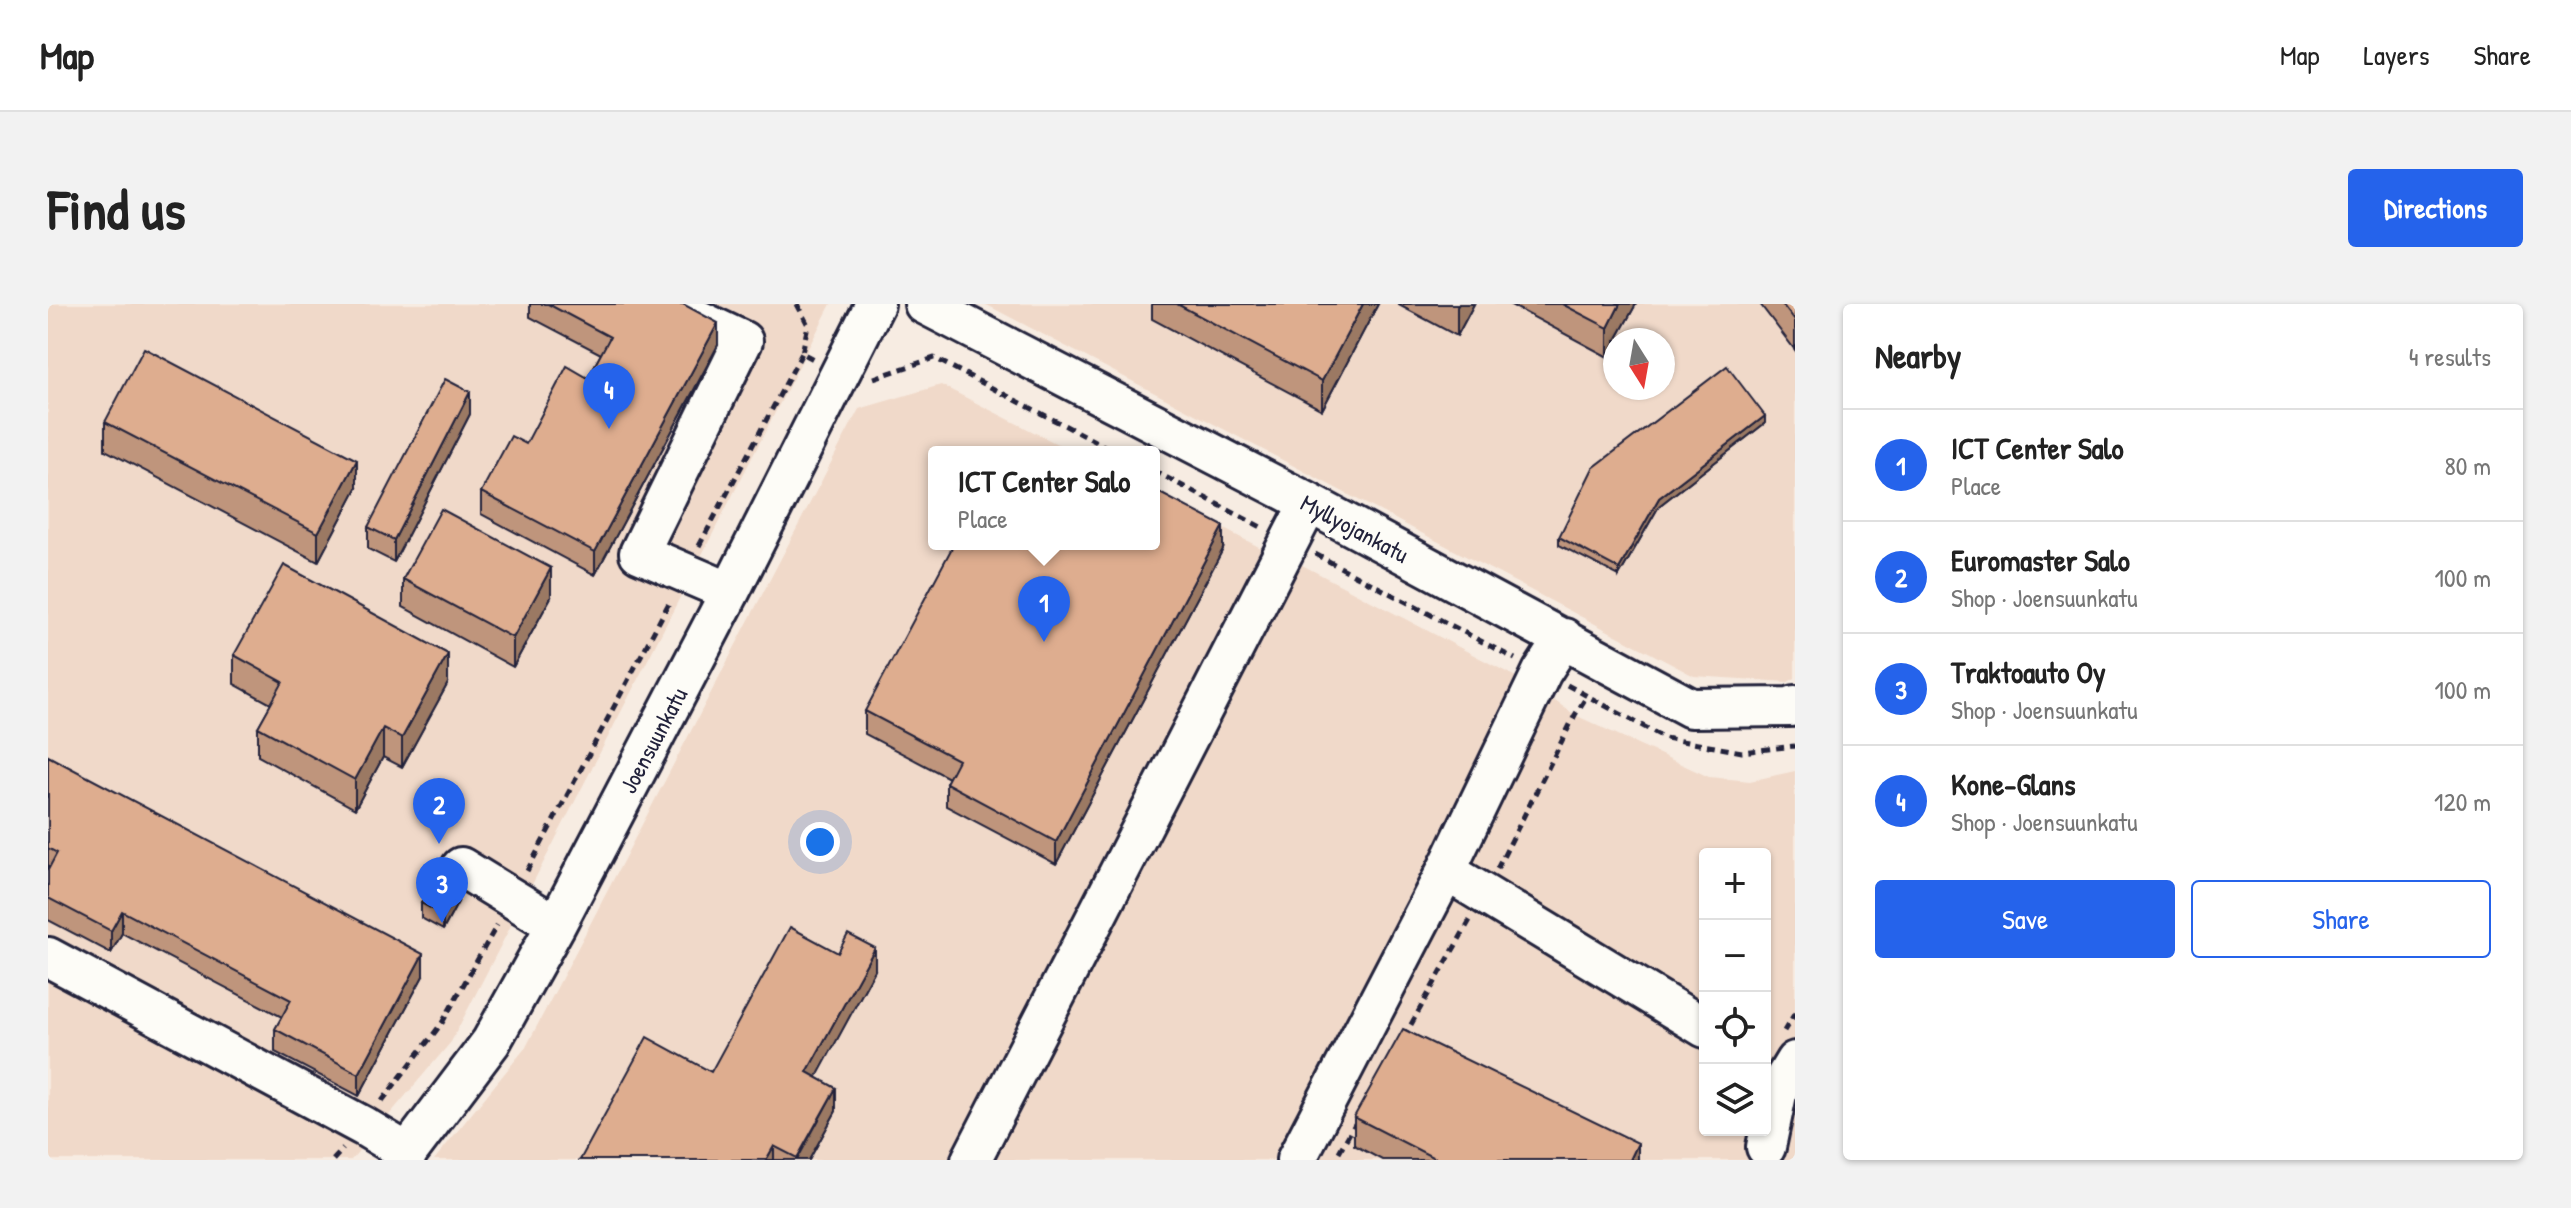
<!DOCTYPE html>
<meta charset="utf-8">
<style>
body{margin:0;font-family:"Patrick Hand",sans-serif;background:#f2f2f2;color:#222}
.controls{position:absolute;right:24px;bottom:24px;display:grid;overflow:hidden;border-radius:8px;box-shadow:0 2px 6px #0004}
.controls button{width:72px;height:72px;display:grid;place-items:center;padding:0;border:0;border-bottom:2px solid #e0e0e0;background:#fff;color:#222;font:40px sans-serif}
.compass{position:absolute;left:1555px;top:24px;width:72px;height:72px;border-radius:50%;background:#fff;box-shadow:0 2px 6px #0004;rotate:169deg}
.you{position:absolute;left:772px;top:538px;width:28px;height:28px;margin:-20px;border:6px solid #fff;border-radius:50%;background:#1a73e8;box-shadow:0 0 0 12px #1a73e833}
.badge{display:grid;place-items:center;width:52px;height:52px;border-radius:50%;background:#2563eb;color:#fff;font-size:26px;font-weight:700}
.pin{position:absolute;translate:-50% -66px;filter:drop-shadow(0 2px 4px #0008)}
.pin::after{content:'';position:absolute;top:42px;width:28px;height:24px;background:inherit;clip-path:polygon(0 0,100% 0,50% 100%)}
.popup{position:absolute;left:880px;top:142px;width:232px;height:104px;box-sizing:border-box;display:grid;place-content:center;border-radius:8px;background:#fff;filter:drop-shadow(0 2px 6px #0005);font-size:26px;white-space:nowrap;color:#767676}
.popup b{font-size:30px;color:#222}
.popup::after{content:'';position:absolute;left:50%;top:100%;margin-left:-16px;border:16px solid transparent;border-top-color:#fff}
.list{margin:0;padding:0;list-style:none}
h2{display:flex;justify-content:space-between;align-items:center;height:104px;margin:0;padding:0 32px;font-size:34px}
h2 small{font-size:26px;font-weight:400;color:#767676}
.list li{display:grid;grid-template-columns:52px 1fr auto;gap:24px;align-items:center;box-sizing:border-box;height:112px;padding:0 32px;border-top:2px solid #e0e0e0}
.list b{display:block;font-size:30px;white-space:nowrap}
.list p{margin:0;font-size:26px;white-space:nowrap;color:#767676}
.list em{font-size:26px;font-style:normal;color:#767676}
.actions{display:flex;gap:16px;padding:24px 32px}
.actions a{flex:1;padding:18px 0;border:2px solid #2563eb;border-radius:8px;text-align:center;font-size:28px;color:#2563eb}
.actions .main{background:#2563eb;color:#fff}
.icon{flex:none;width:44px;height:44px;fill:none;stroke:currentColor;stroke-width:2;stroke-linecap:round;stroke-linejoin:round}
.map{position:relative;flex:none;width:1747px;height:856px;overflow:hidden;border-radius:8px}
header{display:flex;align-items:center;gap:48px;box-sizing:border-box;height:112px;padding:0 40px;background:#fff;border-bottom:2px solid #e0e0e0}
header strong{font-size:38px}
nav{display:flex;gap:44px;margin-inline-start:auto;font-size:28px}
.intro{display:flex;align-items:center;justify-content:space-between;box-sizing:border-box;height:192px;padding:0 48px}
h1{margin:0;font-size:56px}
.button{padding:20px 36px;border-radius:8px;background:#2563eb;color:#fff;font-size:28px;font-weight:700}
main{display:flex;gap:48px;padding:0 48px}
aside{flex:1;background:#fff;border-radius:8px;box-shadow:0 2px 6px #0004}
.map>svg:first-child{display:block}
</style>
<header>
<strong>Map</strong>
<nav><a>Map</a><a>Layers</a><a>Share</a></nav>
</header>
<div class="intro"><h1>Find us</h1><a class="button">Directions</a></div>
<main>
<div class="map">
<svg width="1747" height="856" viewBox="0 0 1747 856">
<rect width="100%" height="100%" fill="#f7ece2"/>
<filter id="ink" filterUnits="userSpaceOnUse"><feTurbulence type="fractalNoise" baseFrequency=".0125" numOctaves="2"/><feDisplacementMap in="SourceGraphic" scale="16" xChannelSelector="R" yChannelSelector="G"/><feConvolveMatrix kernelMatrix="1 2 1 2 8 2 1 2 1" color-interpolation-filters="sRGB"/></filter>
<g filter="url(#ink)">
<path fill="#f0d9c9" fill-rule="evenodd" d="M0,0H783L403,738L303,856H0Z
M937,0H1747V374L1740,378L1646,372ZM1567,36H1615V84H1567Z
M893,81L1025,148H886V240H1106V189L1211,243L1235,251L1487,383L1527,411L1661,473L1702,477L1747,467V856H386L478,743L811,105ZM1657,550H1717V826H1657Z"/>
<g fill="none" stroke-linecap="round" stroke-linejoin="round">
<defs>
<path id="minor" d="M617,0L695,37L591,249L682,288
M876,0L1261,199L1643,404L1742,403L1747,401
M413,563L508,621
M1398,567L1657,724
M0,653L315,822L360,849
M1718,843L1730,785L1747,757
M354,856L443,738L508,621L682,288L827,0
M923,856L1261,199
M1248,856L1398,567L1494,368L1516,334"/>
</defs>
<use href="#minor" stroke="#22223b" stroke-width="44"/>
<path stroke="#22223b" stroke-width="5" stroke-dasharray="8 6" stroke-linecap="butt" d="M749,0L760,21L754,49L767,56
M826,74L886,54L1068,148
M1106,167L1215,224
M651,242L754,49
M1267,250L1467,355
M1519,381L1617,434L1694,448L1747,442
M1449,565L1527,411L1539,392
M479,567L622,297
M1736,727L1747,709
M1356,733L1422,616
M334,797L394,719L449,621
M1291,848L1308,818
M285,856L295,845"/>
<use href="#minor" stroke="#fdfcf7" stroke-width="38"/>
</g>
<path fill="#bf957b" stroke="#22223b" stroke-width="2" d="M482,0H635L670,41L547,271L433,210V188L540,74L553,50L482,13Z
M1104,0H1330L1274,106L1104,15Z
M1349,0H1426L1409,32Z
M1461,0H1588L1568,36H1567L1560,53Z
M1712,0H1747V46Z
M422,110L346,258L320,245V223Z
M57,118L309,184L270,258L57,146Z
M1717,119L1611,202L1571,272L1511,241V233Z
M1175,245L1008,560L898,502V479L901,474L817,430V407Z
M355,275L503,293L465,363L355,303Z
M186,351L400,379L354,463L335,453L307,505L210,452V423L223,400L186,380Z
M0,452L375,672L311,792L227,748V725L234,713L74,629L63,649L0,616Z
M410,598L395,626L373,614V599Z
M790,649L827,666L768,773L788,807L761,856H532L663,768Z
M1306,813L1590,856H1334L1306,841Z"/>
<path fill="#9b7964" stroke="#22223b" stroke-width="2" d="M1315,0H1330L1274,106V77Z
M1411,0H1426L1409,32V3Z
M1572,0H1588L1568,36H1567V39L1560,53V24Z
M670,19V41L547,271V248Z
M422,88V110L346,258V236Z
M1717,112V119L1611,202L1571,272V265L1611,194Z
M309,156V184L270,258V229Z
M1175,222V245L1008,560V538Z
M503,264V293L465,363V334Z
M400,350V379L354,463V434Z
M335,424V453L307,505V476Z
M410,583V598L395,626V611Z
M74,607V629L63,649V627Z
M827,644V666L759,791V768Z
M375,650V672L311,792V770Z
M788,784V807L761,856H749Z
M1590,839V856H1582Z
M726,842V856H718Z"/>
<path fill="#dead8f" stroke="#22223b" stroke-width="2" d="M500,0H635L670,19L547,248L433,188L463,132L478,140L519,62L540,74L562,33Z
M1129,0H1315L1274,77Z
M1514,0H1572L1560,24Z
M1734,0H1747V17Z
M96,44L309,156L270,229L57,118Z
M1679,62L1717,112L1611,194L1571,265L1511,233L1545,164Z
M397,75L422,88L346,236L320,223Z
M1106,186L1175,222L1008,538L898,479L910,456L817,407L906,240H1106Z
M393,205L503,264L465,334L355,275Z
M236,261L400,350L354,434L335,424L307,476L210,423L235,378L186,351Z
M0,452L375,650L311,770L227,725L243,696L74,607L63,627L0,594V566L9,549L0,544Z
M389,571L410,583L395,611L373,599Z
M742,623L790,649L800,630L827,644L759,768L788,784L749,854L726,842L718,856H532L599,733L663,768Z
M1355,725L1590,839L1582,856H1390L1306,813Z"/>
</g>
<g text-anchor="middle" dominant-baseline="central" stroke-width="8" stroke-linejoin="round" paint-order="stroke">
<g font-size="24" fill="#22223b" stroke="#fdfcf7">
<text transform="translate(1307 224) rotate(28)">Myllyojankatu</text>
<text transform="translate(605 436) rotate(-62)">Joensuunkatu</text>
</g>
</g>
</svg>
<div class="controls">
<button>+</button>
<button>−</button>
<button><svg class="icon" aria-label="locate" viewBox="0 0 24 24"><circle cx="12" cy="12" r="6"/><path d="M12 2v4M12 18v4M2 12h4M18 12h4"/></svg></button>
<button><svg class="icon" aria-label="layers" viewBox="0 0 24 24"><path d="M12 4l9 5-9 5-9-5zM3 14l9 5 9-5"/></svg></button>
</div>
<svg class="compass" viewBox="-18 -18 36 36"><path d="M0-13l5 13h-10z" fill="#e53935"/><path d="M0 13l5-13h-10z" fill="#767676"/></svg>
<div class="you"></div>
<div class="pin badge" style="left:996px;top:338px">1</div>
<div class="popup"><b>ICT Center Salo</b>Place</div>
<div class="pin badge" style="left:391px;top:540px">2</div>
<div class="pin badge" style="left:394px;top:619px">3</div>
<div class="pin badge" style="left:561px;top:125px">4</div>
</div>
<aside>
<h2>Nearby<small>4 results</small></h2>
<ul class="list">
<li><span class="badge">1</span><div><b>ICT Center Salo</b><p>Place</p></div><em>80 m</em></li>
<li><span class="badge">2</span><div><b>Euromaster Salo</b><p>Shop · Joensuunkatu</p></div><em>100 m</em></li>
<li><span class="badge">3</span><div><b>Traktoauto Oy</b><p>Shop · Joensuunkatu</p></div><em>100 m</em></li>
<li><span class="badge">4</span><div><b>Kone-Glans</b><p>Shop · Joensuunkatu</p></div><em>120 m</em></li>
</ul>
<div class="actions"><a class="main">Save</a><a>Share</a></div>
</aside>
</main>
